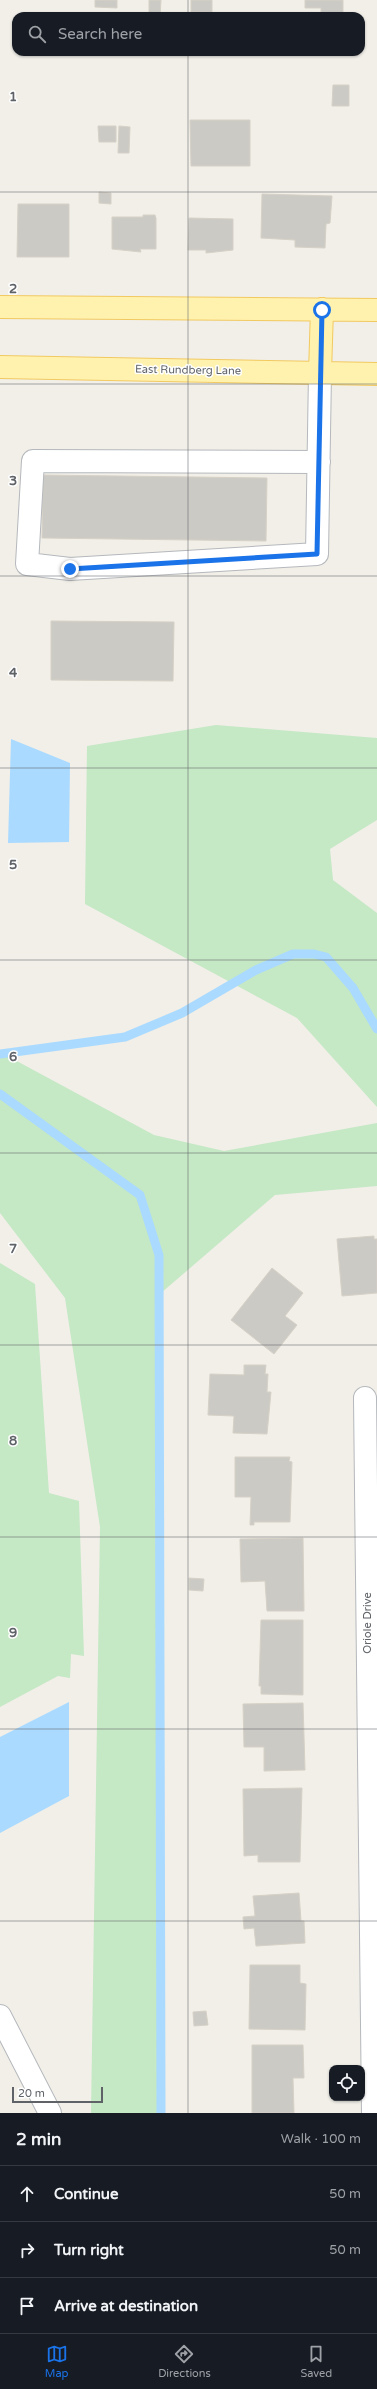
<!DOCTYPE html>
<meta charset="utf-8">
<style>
body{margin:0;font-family:"Varela Round",sans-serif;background:#242831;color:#f1f3f6}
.controls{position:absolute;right:12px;bottom:12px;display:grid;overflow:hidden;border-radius:8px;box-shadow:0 1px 3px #0004}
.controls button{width:36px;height:36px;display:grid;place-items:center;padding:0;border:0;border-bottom:1px solid #363941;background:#171b24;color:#f1f3f6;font:20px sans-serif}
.scale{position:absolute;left:12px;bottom:10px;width:91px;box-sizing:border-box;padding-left:4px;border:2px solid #5f6368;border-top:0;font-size:11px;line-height:14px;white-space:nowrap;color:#5f6368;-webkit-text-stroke:3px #fff;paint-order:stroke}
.stop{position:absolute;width:12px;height:12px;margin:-9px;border:3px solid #1a73e8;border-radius:50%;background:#fff}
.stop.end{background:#1a73e8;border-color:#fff;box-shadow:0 1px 4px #0008}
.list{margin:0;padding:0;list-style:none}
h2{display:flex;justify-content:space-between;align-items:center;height:52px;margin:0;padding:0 16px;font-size:17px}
h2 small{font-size:13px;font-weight:400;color:#9ea1a6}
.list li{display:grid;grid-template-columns:26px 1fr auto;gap:12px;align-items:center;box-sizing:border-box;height:56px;padding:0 16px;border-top:1px solid #363941}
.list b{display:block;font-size:15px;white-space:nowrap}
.list em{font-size:13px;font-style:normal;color:#9ea1a6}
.icon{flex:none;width:22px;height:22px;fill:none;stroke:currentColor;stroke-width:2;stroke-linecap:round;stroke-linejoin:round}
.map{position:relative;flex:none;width:377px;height:2113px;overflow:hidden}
.search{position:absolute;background:#171b24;box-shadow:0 1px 3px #0004;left:12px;right:12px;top:12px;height:44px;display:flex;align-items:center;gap:10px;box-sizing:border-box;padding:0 14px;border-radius:12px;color:#9ea1a6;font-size:15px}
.sheet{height:220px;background:#171b24}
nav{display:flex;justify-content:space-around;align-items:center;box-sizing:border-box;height:56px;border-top:1px solid #363941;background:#171b24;font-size:11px;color:#9ea1a6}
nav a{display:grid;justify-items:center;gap:2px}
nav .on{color:#1a73e8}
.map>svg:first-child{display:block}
</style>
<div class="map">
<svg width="377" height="2113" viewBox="0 0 377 2113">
<rect width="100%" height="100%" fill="#f1efe8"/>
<path fill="#c5e8c5" d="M216,725L377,738V820L330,849L333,880L377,913V1107L297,1018L85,904L87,746Z
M0,1052L154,1135L224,1151L377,1123V1186L275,1195L161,1293L165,2113H91L100,1527L65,1298L0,1213Z
M0,1263L35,1284L49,1493L79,1501L84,1656L71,1654L70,1678L58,1676L0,1707Z"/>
<path fill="#aadaff" d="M11,739L70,763L69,842L8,843Z
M69,1702V1796L0,1833V1737Z"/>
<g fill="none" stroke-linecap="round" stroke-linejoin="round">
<path stroke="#aadaff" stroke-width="9" d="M0,1054L125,1037L182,1013L256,970L293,954H314L326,957L353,988L377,1029
M0,1094L140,1195L159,1255L161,2113"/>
</g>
<path fill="#cccac5" stroke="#d6d1c6" d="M95,0H117V8L95,7Z
M149,0H161L160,16H149Z
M191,0H212V12H191Z
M305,0H343V16H321V8H305Z
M333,85H349V106H332Z
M190,120H250V166H191Z
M98,126H116V142H99Z
M119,126L130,127L129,153H118Z
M99,192L111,193V204L99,203Z
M262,194L332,196L330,223L326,224L325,248L295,247V240L261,238Z
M18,204H69V257H17Z
M143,215H155L156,218V249H140L141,252L112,249V217H143Z
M189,218L233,219V250L206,253V250H188Z
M43,475L267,478L266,541L42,538Z
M51,621L174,622L173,681L51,680Z
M374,1236V1239H377V1293L342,1296L337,1239Z
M272,1268L303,1293L285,1316L297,1325L274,1354L231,1320Z
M244,1365H266L265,1374H268L267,1392H271L267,1434L233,1433L234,1416L208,1415L210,1374L244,1375Z
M235,1457H290L289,1461L292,1462L290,1522H254V1525H250L251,1497H235Z
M303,1538L304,1611H267L265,1581L241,1582L240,1539Z
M189,1578L204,1579L203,1591L189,1590Z
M261,1620H303V1695L261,1694V1686H259Z
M303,1703L305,1770L264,1771V1747H244L243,1704Z
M302,1788L300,1862H258V1855L244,1856L243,1789Z
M299,1893L301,1921H304L305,1943L256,1946L254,1928L244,1929L243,1917L255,1916L253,1896Z
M250,1965H300V1983L306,1984L305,2030L249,2029Z
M206,2011L208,2025L194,2026L193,2012Z
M252,2045H303L304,2078H293L294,2113H252Z"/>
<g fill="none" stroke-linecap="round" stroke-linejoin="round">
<defs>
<path id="minor" d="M319,462L33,461L27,564L70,569L317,554L320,373
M365,1398L373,2113
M0,2016L50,2113"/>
<path id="major" d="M0,307L377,310
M0,367L377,374
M320,373L322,309"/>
</defs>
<use href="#minor" stroke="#b5b8bc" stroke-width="24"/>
<use href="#major" stroke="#f2c960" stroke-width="24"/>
<use href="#minor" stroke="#fff" stroke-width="22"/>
<use href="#major" stroke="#fff2af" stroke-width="22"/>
</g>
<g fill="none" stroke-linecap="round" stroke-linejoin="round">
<path stroke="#1a73e8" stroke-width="5" d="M70,569L317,554L322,310"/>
</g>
<path fill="none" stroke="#5f6368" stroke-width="1" stroke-opacity="0.55" d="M188,0V16M188,52V2113M0,192H377M0,384H377M0,576H377M0,768H377M0,960H377M0,1153H377M0,1345H377M0,1537H377M0,1729H377M0,1921H377"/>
<g text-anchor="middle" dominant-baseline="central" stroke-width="3" stroke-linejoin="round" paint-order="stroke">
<g font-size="11" fill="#5f6368" stroke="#fff">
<text transform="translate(188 370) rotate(1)">East Rundberg Lane</text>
<text transform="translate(367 1623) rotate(-90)">Oriole Drive</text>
</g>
</g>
<g font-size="13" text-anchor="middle" font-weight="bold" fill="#5f6368" stroke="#fff" stroke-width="3" stroke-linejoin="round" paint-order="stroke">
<text x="13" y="101">1</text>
<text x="13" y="293">2</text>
<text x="13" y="485">3</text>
<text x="13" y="677">4</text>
<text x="13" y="869">5</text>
<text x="13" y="1061">6</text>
<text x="13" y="1253">7</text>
<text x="13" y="1445">8</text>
<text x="13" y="1637">9</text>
</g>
</svg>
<div class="controls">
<button><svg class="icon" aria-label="locate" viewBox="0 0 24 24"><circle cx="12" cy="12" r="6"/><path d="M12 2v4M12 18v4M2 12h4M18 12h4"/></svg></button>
</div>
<div class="scale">20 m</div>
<div class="stop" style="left:322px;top:310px"></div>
<div class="stop end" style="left:70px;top:569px"></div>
<div class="search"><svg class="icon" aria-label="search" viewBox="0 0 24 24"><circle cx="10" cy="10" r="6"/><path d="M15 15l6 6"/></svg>Search here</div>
</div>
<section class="sheet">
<h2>2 min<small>Walk · 100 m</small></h2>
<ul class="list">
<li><svg class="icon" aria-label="ahead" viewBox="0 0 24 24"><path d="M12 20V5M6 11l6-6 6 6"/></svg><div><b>Continue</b></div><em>50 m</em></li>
<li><svg class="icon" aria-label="right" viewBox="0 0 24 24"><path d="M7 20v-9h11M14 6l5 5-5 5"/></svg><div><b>Turn right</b></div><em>50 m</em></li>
<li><svg class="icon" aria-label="arrive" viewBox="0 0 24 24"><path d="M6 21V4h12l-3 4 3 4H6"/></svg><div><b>Arrive at destination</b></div></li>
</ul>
</section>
<nav>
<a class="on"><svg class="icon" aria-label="map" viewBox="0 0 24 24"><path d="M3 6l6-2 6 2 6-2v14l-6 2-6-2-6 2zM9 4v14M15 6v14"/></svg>Map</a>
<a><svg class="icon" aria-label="directions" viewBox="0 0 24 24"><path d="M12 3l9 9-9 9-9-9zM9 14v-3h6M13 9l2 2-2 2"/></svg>Directions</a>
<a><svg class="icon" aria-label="saved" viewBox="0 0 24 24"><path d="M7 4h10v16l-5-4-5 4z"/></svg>Saved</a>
</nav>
